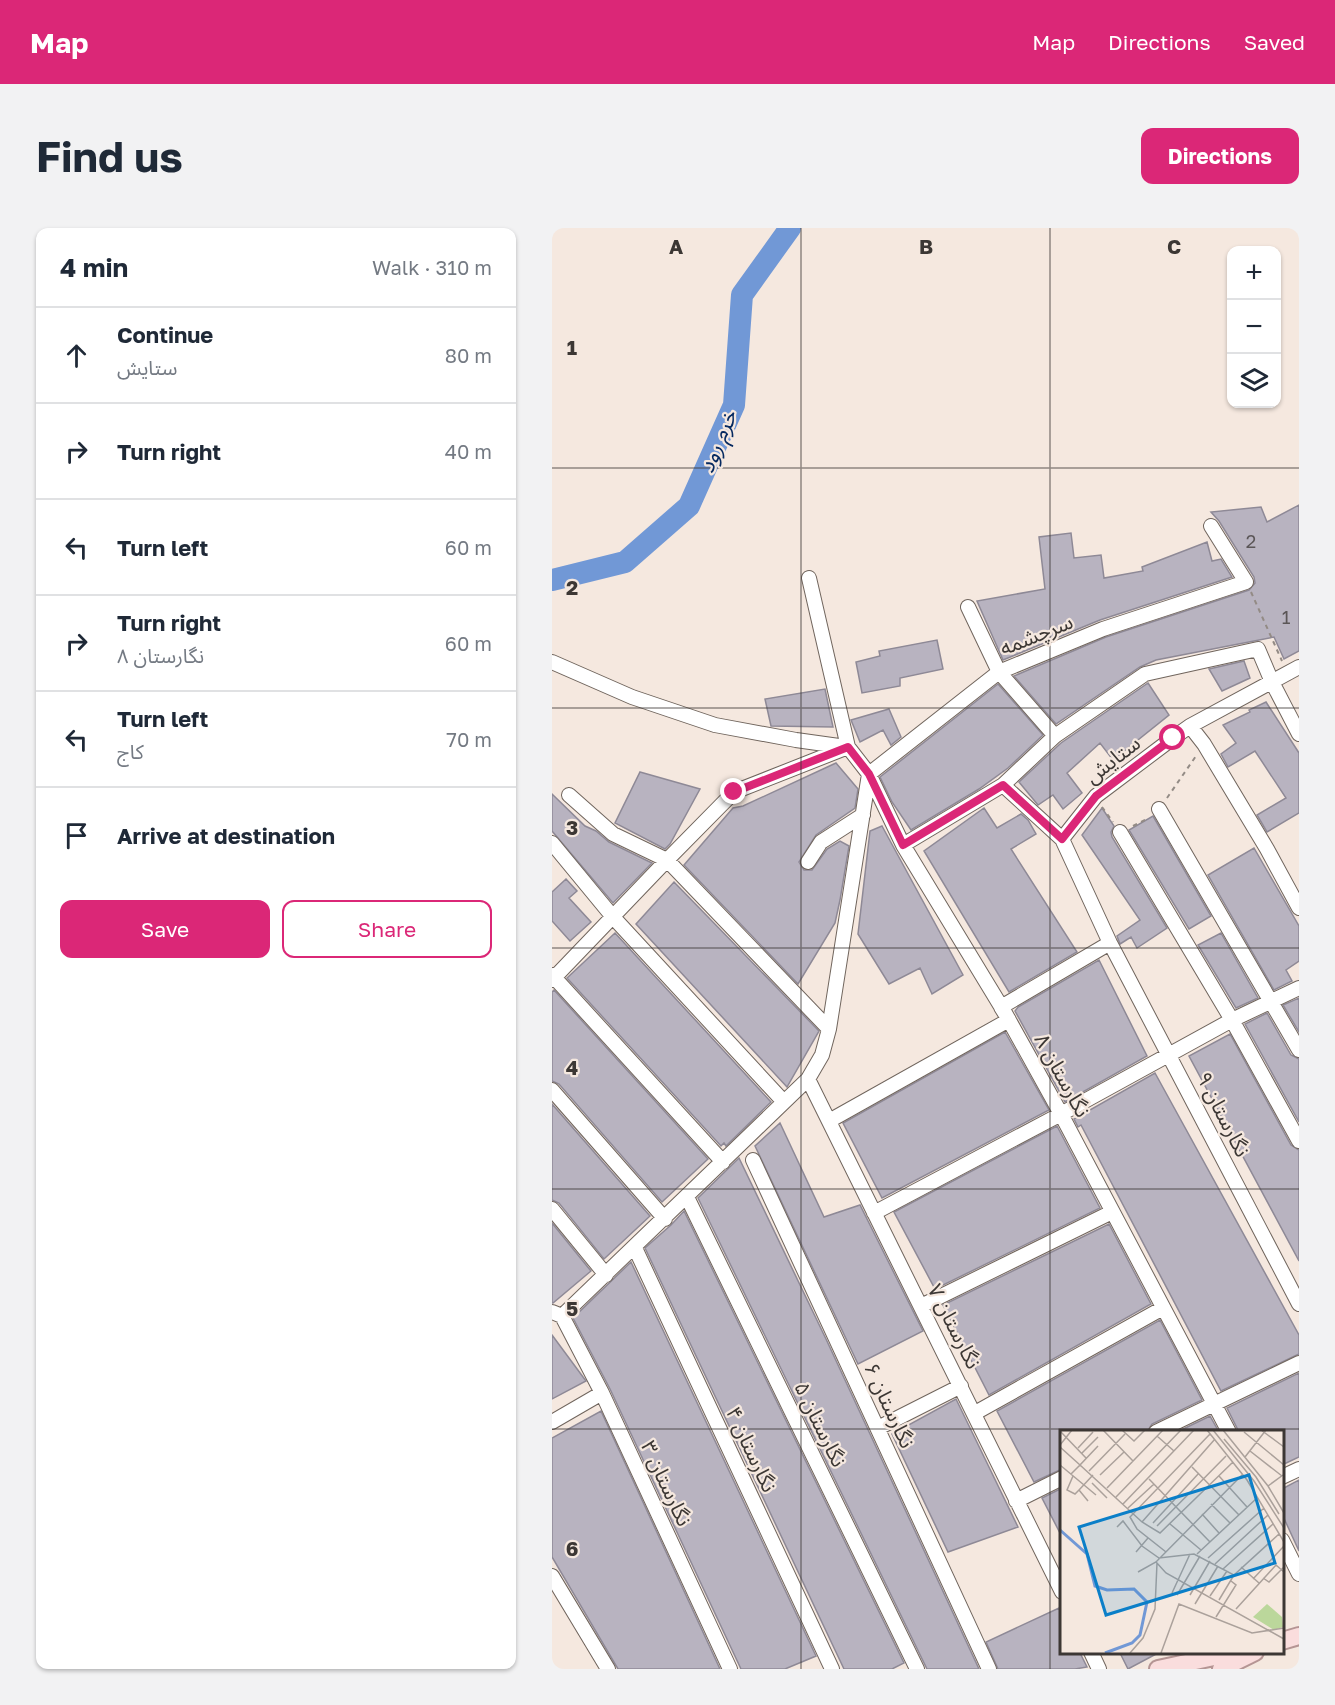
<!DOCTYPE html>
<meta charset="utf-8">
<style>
body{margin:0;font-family:"Golos Text","Noto Sans Arabic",sans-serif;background:#f2f2f3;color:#1f2937}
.controls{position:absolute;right:18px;top:18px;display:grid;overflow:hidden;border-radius:12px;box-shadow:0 2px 4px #0004}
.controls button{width:54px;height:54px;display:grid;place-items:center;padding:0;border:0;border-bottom:2px solid #e0e1e3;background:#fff;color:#1f2937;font:30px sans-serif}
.stop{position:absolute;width:18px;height:18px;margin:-14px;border:4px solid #db2777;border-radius:50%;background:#fff}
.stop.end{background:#db2777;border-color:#fff;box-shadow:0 2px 6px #0008}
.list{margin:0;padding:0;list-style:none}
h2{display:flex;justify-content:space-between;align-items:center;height:78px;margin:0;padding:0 24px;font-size:26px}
h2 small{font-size:20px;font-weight:400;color:#747a83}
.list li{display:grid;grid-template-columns:39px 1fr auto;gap:18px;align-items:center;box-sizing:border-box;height:96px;padding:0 24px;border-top:2px solid #e0e1e3}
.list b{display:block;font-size:22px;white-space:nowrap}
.list p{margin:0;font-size:20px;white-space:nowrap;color:#747a83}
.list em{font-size:20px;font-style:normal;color:#747a83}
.actions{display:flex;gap:12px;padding:18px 24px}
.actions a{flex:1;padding:14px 0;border:2px solid #db2777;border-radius:12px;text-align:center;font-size:21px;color:#db2777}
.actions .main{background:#db2777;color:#fff}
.icon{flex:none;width:33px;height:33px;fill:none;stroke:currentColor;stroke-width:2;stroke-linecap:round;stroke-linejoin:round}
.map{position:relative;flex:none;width:747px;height:1441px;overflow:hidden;border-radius:12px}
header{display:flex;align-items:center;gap:36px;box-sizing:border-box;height:84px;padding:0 30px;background:#db2777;color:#fff}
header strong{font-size:28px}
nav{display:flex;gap:33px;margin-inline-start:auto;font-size:21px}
.intro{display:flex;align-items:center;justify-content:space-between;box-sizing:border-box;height:144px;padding:0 36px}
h1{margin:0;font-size:42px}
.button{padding:15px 27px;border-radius:12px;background:#db2777;color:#fff;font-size:21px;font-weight:700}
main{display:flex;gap:36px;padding:0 36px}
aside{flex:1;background:#fff;border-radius:12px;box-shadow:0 2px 4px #0004}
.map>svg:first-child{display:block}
</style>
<header>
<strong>Map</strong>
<nav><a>Map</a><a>Directions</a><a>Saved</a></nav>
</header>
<div class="intro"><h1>Find us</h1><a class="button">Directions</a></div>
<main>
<aside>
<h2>4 min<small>Walk · 310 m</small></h2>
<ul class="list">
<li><svg class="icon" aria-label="ahead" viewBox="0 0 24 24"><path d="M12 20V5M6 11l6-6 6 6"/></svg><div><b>Continue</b><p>ستایش</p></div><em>80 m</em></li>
<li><svg class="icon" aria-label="right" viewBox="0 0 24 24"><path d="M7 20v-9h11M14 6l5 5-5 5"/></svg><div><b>Turn right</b></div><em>40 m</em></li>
<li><svg class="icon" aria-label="left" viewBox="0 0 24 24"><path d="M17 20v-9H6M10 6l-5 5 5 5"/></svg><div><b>Turn left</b></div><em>60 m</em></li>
<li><svg class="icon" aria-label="right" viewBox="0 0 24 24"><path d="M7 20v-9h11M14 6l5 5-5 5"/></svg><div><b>Turn right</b><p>نگارستان ۸</p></div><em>60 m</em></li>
<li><svg class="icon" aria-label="left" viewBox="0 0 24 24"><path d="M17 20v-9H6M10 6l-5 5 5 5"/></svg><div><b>Turn left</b><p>کاج</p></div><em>70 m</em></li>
<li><svg class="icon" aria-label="arrive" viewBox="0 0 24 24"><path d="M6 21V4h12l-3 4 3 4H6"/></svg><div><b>Arrive at destination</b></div></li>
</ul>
<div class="actions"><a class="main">Save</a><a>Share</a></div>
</aside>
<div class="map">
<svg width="747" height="1441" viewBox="0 0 747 1441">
<rect width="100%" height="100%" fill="#f5e8df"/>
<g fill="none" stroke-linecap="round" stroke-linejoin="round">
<path stroke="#7198d6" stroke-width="22" d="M0,352L73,334L137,278L182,177L190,67L238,0"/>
</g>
<path fill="#b8b3c0" stroke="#8e8996" stroke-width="1.5" d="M747,277V423L732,431L722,409L604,432L588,439L504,496L462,448L554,409L697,362L703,355L702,349L667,293L659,284L709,279L715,294Z
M519,305L522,330L549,327L552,350L591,343L590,339L655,314L660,333L669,331L680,349L548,392L451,432L425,373L493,361L487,309Z
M385,412L391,441L348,450V458L310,465L304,434L328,428L327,423Z
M692,433L698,450L670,463L657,441Z
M596,455L617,487L561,532L548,515L515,545L530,565L511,581L501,567L486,577L467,554L509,515Z
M446,456L491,507L456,540L427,561L359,602L340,574L328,549Z
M273,461L281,499L219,498L213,471Z
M714,474L747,525V585L715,604L705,587L734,570L703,523L676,539L669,526L684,515L671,497L698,484L697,482Z
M337,481L349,509L339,517L331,502L308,514L299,492Z
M284,535L306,561L303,580L264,607L247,634L252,642H260L275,621L288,613L297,618L288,672L283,695L246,756L132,637L181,580L191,578Z
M88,544L148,561L118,616L113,621L63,595Z
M0,566L33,598L44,603L57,614L100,635L61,675L0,603Z
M432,580L445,600L469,586L476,592L484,606L459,621L525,724L457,764L372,623Z
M550,580L562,598L559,604L560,609L615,700L585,720L579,709L568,716L565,708L588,692L530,607Z
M601,588L659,688L637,701L577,602Z
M330,598L411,747L380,766L368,740L337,756L306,706L318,603Z
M702,620L747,698V733L734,742L740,753L722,762L656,647Z
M14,651L25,663L17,670L39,694L18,713L0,693V664Z
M122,654L267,803L235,859L84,696Z
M63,705L219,874L174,918L172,915L169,918L15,750Z
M669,705L706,770L684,780L646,717Z
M547,732L595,828L513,874L463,783L466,779Z
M2,762L156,931L110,974L7,856L0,853V764Z
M747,770V804L731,777Z
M715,785L739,827L747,831V894L693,796Z
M453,804L497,882L330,970L291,895Z
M678,806L739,917L747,922V1033L637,828Z
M603,845L747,1107V1126L669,1163L529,897L526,899L522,891Z
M0,876L98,988L52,1031L7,975L0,972Z
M228,895L272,989L308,977L371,1103L306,1136L203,918Z
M505,898L548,980L383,1061L342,984Z
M187,930L274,1111L427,1441H375L146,970Z
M132,983L352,1435L340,1441H292L93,1020L119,997Z
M0,995L39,1043L1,1075H0Z
M557,996L599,1076L437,1167L391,1077Z
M79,1034L264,1428L233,1441H189L58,1161L21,1090Z
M608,1092L650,1172L600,1196L595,1204H510V1241L482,1254L445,1183Z
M0,1107L34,1153L0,1171Z
M747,1145V1229L730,1237V1204H687L675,1180Z
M404,1171L466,1299L396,1324L340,1206Z
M49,1183L168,1441H66L0,1329V1210Z
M658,1188L667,1204H625Z
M747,1252V1323L730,1286V1261Z
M510,1260V1309L490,1270Z
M507,1380L510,1387V1425H528L535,1439L523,1441H446L434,1414Z
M568,1425H606L576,1441Z"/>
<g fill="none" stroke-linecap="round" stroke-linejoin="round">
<defs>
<path id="minor" d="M257,350L296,519L317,546L351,617L453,785L509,886L677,1204
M416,379L447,444L503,508
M0,434L80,469L163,497L244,512L294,519
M747,439L638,498L621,510L544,568L510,611L558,715L747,1076
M638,498L652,516L715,621L747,680
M451,557L510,611
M17,567L61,606L115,632L277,801
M607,581L747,822
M568,604L680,792L747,913
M0,615L61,689L232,874
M351,617L451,557L503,508L593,446L706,421L720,454L747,506
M256,634L269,614L311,587
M0,747L171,934
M0,752L115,632L182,564L296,519
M256,851L510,1364
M0,862L113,991
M277,893L457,792L449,779L558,715
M201,932L437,1441
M135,969L365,1441
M0,981L54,1047
M322,985L509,886L680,792L747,760
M83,1020L280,1441
M369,1078L560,984
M0,1084L10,1088L256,851L270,827L277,801L317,546L447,444L551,401L694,354L659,298
M10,1088L50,1165L178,1441
M423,1185L611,1080
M0,1194L50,1165
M326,1200L409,1158
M604,1204L747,1135
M730,1249L747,1241
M464,1273L510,1250
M730,1312L747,1346
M0,1348L56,1441
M539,1424L547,1441"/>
<path id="major" d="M730,1413L747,1408
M606,1441L685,1424
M669,1441L703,1424"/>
</defs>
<use href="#minor" stroke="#70655d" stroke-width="16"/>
<use href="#major" stroke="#b59594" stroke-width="20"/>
<path stroke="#938b85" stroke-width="2" stroke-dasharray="4.5 4.5" stroke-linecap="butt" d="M699,364L730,433
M615,570L644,528
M550,579L561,594
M581,598L597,590"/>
<use href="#minor" stroke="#fff" stroke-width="14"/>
<use href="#major" stroke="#fadddd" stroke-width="16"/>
</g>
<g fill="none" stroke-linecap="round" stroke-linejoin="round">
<path stroke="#db2777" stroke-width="8" d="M182,564L296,519L317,546L351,617L451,557L510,611L544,568L621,510"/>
</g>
<path fill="none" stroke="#3c3734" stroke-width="1.5" stroke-opacity="0.55" d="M249,0V1441M498,0V1441M0,240H747M0,480H747M0,720H747M0,961H747M0,1201H747"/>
<g text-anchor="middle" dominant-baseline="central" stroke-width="4.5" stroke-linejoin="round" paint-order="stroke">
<g font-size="18" fill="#5b5657">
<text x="699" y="313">2</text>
<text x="734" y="389">1</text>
</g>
<g font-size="21" fill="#3c3734" stroke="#f5e8df">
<text transform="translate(484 406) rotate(-22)">سرچشمه</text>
<text transform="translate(560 531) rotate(-38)">ستایش</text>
<text transform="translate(511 847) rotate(61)">نگارستان ۸</text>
<text transform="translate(672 886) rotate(63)">نگارستان ۹</text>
<text transform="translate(403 1098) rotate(63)">نگارستان ۷</text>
<text transform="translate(338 1177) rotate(65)">نگارستان ۶</text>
<text transform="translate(269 1196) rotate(64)">نگارستان ۵</text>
<text transform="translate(200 1221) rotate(65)">نگارستان ۴</text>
<text transform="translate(115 1255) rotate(65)">نگارستان ۳</text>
</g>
<g font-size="22" font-style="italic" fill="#052960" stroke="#f5e8df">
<text transform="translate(165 213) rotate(-67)">خرم رود</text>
</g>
</g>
<g transform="translate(508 1202)">
<rect width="224" height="224" fill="#f5e8df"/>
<path d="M207,174L222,187L223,197L214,200L193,187Z" fill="#bbd79b"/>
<path fill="none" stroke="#7198d6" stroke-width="3" d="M0,100L27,124L35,156L47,160L74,159L87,172L80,205L72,213L45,223"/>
<path fill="none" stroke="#aba19b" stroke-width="1.5" d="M43,0L73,31M62,0L74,11L85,0M147,0L187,50L224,112M153,0L194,51L224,98M163,0L208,56L224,83M201,0L224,17M0,1L26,28M184,2L224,35M97,6L114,21M164,9L196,47L219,84M0,15L12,0M38,16L20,35L82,92L100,103L173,32M0,17L20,35L11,44M18,18L33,2M190,21L222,46M22,23L38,7M185,27L206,0M0,35L36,65M132,37L179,85M29,41L65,4M40,45L64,22M13,46L7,60L15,64L19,60M159,46L187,77M89,49L150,112M32,53L47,68M208,56L223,45M47,58L103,0M56,67L121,0M28,71L19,60L33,45M63,74L134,0M151,74L170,93M68,78L94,54M142,84L159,103M82,92L155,9M93,93L139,43M110,94L141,120M97,96L166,26M57,97L63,91L82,116L99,128L134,124L174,145L159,170M76,122L88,108M106,122L77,99L70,87L150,4M137,124L197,68M148,128L204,78M96,132L106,143L224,209M155,134L208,85M181,137L199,153M163,139L213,94M78,142L96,132L183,44M174,145L219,104M203,148L209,152L224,137M193,149L224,116M112,163L130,124M117,165L140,126M130,165L150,131M150,166L167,141M135,174L158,136M176,179L216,135L224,142M156,187L176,155L171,151M70,223L83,208L95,179L97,133M101,223L119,174L192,203L224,198"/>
<path fill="#0b7fc8" fill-opacity="0.15" stroke="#0b7fc8" stroke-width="3" d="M189,45L215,133L46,185L19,97Z"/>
<rect width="224" height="224" fill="none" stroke="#3c3734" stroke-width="3"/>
</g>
<g font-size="20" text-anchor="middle" font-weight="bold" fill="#3c3734" stroke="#f5e8df" stroke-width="4.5" stroke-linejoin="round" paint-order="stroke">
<text x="124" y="26">A</text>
<text x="374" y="26">B</text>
<text x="622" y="26">C</text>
<text x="20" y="127">1</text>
<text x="20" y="367">2</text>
<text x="20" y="607">3</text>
<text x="20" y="847">4</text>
<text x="20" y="1088">5</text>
<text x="20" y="1328">6</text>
</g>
</svg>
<div class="controls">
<button>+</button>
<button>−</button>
<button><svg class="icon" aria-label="layers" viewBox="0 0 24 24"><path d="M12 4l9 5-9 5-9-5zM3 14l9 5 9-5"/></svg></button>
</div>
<div class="stop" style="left:621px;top:510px"></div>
<div class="stop end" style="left:182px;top:564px"></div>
</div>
</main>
